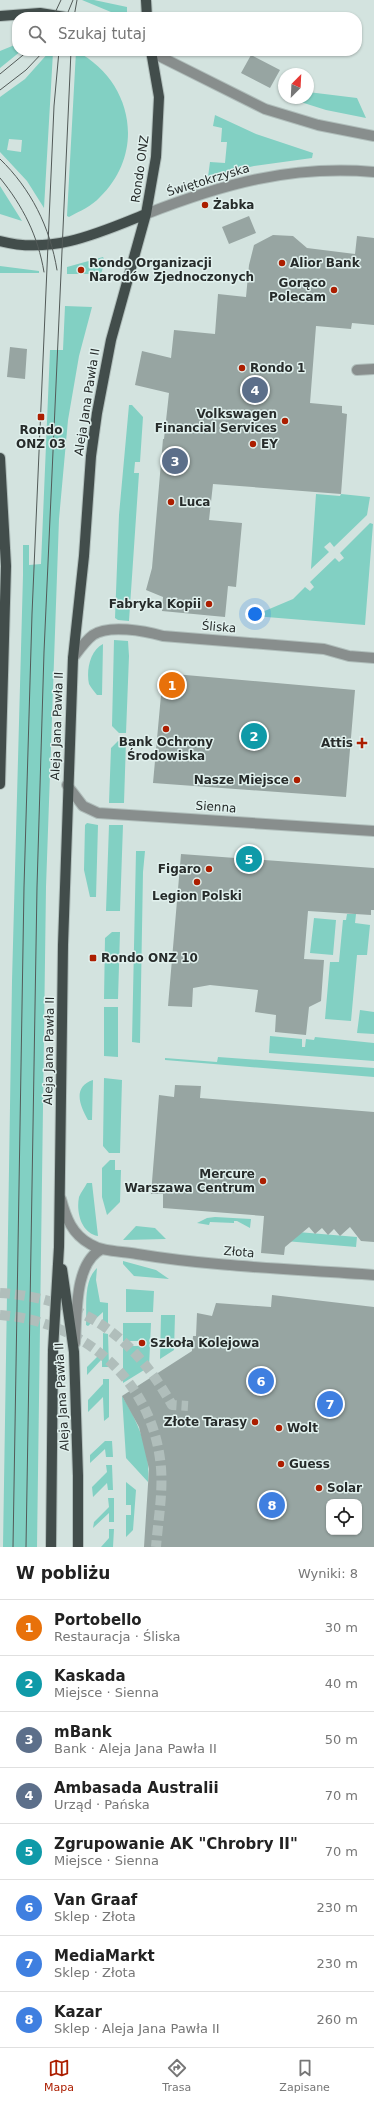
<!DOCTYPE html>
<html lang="pl">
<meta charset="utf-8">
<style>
body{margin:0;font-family:"DejaVu Sans",sans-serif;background:#f6f6f6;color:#222}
.controls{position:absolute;right:12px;bottom:12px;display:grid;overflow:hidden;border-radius:8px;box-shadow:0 1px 3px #0004}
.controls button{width:36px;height:36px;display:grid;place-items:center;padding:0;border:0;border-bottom:1px solid #e0e0e0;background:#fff;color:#222;font:20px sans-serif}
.compass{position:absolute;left:278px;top:68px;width:36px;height:36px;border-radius:50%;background:#fff;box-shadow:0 1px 3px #0004;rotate:24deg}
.you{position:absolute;left:255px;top:614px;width:14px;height:14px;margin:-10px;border:3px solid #fff;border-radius:50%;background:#1a73e8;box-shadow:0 0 0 6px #1a73e833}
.badge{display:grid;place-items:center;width:26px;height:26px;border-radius:50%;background:#ac1e00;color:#fff;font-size:13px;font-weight:700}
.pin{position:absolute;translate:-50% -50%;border:2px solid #fff;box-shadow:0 1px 4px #0006}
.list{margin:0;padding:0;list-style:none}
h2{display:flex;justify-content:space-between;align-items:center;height:52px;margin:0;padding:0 16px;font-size:17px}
h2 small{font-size:13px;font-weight:400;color:#767676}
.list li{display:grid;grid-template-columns:26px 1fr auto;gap:12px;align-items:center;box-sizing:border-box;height:56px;padding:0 16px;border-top:1px solid #e0e0e0}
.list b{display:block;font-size:15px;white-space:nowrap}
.list p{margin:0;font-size:13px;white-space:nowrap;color:#767676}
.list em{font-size:13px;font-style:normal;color:#767676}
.icon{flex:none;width:22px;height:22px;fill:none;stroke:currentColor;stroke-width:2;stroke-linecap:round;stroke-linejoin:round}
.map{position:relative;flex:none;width:374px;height:1547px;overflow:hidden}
.search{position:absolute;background:#fff;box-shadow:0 1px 3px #0004;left:12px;right:12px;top:12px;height:44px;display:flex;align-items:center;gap:10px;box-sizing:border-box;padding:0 14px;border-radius:16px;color:#767676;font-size:15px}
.sheet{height:500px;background:#fff}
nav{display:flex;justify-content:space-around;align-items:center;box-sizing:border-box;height:56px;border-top:1px solid #e0e0e0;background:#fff;font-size:11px;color:#767676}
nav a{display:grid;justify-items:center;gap:2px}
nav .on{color:#ac1e00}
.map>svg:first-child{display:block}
</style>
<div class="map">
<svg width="374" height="1547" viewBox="0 0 374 1547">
<rect width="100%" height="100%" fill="#d3e3df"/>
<path fill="#82d0c3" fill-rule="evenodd" d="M82,0H94L127,7V16L123,17Z
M17,44V51H21L0,68V51Z
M50,51L53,52L44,208L27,181L0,152V97L25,79ZM9,139L22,140L21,152L7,150Z
M76,51C132,80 147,151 100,197C92,206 80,211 69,217L67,216Z
M308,92L357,98L366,118L326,110L288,98H308Z
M215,115L256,134L313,153L312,158L254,166L208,177L210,162L225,163L227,142H221L222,128L213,126Z
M0,186L22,221L0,214Z
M103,257L105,261L101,274H67V267Z
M0,266L39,271V273H0Z
M65,306L92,307L79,356L68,420L59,519L46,887L37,1547H3L12,981L23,575V545H29V565L41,564L50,350H63Z
M129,405H132L143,417L140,462H135L134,473H139L129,621L118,620L115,618L119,515Z
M316,494L340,496L341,494L370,497L367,515L334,547L330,542L324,547L329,552L311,569Z
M370,523L373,524L365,625L253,616L293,599L305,587L310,591L314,587L310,582L335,558L339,562L344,558L340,553Z
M114,640L128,641L129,656L126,733H119L112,726Z
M103,644L102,695H97C94,691 91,688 89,684C86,671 90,650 103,644Z
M118,741H126L124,803H109L111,748Z
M87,823L98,825L96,897H90L84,870L85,825Z
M109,825H123L120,911H106Z
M136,851H145L143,872L140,1043L132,1042Z
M347,914H356L355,923L370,925L367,955H357L351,1021L325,1019L330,962H339L343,920H346Z
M314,918L336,920L333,955L310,953Z
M112,932H120L118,999H104L105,938Z
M104,1007H118V1057L104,1056Z
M360,1010L374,1012V1034L357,1033Z
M270,1036L302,1039V1047H305L306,1039L314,1040L315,1037L374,1043V1061L269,1053Z
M218,1057L374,1068V1077L165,1060V1058L217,1062Z
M104,1078L122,1080L120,1153H109L103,1146Z
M93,1080L92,1120H88C80,1106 72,1087 93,1080Z
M110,1160H115V1170H121L120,1202L107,1215L102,1197V1168Z
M87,1183H92L98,1236C81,1233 76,1212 79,1197C81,1192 85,1187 87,1183Z
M215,1217L251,1219L250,1228L237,1221H234V1223L210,1222L209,1225L197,1223L207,1218Z
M136,1226L155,1228L166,1239L123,1240Z
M286,1231L357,1237L356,1247L285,1241Z
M123,1261L156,1270L169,1279L134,1276L123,1264Z
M97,1268L96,1280L100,1302L108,1303V1326L103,1327V1312L88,1326L86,1325C87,1307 83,1281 97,1268Z
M126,1289L154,1291L153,1312H126Z
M161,1315H175L174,1350L160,1359Z
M123,1323H151L149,1367L123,1383V1346H141V1341H123Z
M103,1333L108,1334L109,1367H102V1359L87,1375V1367L103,1351Z
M103,1379H109V1417L104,1421L103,1397L88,1412V1400L103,1384Z
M122,1396C138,1422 151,1451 148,1482L126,1458Z
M105,1441H112L113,1457H106L105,1449L90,1463V1455Z
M106,1465H112L113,1490H108L107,1483L93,1497L92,1487L107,1472Z
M126,1482L136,1490L133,1530L126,1537V1515H131V1505H126Z
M108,1498H114V1522H109V1513L93,1528L94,1522L109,1507Z
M109,1529H114L113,1547H101L109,1538Z"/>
<path fill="#97a5a2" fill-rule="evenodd" d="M251,55L280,70L270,88L241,73Z
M249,216L256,233L229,244L222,227Z
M273,235L293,236L307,248L355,254L357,236L374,238V325L352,323L351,329L316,326L310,403L342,406V413L347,414L341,494L213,484L209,520L242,523L236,587L228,586L225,617L162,611L163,597L146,590L152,568L163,439H164L169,393L135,385L142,351L171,358L174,330L215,334L218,294L246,297L249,265L254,245Z
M10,347L27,349L25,379L7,377Z
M163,673L355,690L346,797L153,783Z
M181,854L374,868V910H371V915L308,911L304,959L324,960L321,1001L309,1007L306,1035L275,1032L276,1015L255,1012L258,990L210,985L193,988L192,1007L168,1006Z
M175,1085L201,1086L200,1098L374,1112V1242L361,1241L350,1227L340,1236L334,1229L328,1235L322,1228L315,1234L309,1227L285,1247L284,1255L261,1253L264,1216L163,1208V1194H151L159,1095L174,1097Z
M272,1295L374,1307V1547H144L149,1469L139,1427L122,1396L192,1351L193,1336H196L197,1313L212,1316L216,1303L271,1307ZM329,1502H359V1532H329Z"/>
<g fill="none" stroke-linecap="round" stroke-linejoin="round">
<path stroke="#b0bebb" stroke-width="10" stroke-dasharray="10 5" stroke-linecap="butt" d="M0,1293C80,1298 133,1335 172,1405L188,1406
M0,1315C85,1321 154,1382 161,1468C163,1494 158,1521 156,1547"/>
<defs>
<path id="minor" d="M151,52L265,109L318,125L374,136
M146,214C223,184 290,165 374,172
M357,370L374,369
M73,658C79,650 85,641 93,635C109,624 145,631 163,636L324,649L349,656L374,658
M67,785L83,806L98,813L374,831
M61,1199C66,1218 72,1234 90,1244C103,1252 121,1251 137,1254C215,1267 295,1269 374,1275
M75,1343C77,1316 74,1262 102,1249"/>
<path id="major" d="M146,0L147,17
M0,16L40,13L65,17
M0,241C52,255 99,233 146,214
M0,458L6,566L0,784
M62,1269L74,1352L78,1476V1547
M51,1547L53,1350L59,1247L63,945L73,658L84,556L91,456L97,413L111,340L146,214L156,157L159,97L151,51"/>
</defs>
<use href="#minor" stroke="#b0bebb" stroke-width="12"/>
<use href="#major" stroke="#b0bebb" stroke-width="12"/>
<use href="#minor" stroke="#888e8d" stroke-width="10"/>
<use href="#major" stroke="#424d4b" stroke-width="10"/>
<path stroke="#525a58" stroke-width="1" d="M53,17L61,0
M66,17L73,0
M74,17L77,0
M0,74L28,51
M0,90L26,70L44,51
M0,159C31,189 50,227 57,270
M0,178C23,206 38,236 44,272
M13,1547L24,887L32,614L54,106L59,51
M26,1547L37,887L44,652L71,51"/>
</g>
<g fill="#ac1e00" stroke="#e0f0ed" stroke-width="1.5">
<circle cx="205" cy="205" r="4"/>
<circle cx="282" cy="263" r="4"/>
<circle cx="81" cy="270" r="4"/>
<circle cx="334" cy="290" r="4"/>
<circle cx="242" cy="368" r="4"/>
<rect x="37" y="413" width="8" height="8" rx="2"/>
<circle cx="285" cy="421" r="4"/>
<circle cx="253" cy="444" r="4"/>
<circle cx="171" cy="502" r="4"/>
<circle cx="209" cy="604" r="4"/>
<circle cx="166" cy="729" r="4"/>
<path d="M360 737h4v4h4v4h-4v4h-4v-4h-4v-4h4z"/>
<circle cx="297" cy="780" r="4"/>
<circle cx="209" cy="869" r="4"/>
<circle cx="197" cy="882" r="4"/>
<rect x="89" y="954" width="8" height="8" rx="2"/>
<circle cx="263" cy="1181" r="4"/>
<circle cx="142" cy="1343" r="4"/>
<circle cx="255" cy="1422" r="4"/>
<circle cx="279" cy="1428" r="4"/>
<circle cx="281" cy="1464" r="4"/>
<circle cx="319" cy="1488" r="4"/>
</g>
<g text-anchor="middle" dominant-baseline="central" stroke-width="3" stroke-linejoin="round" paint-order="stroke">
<g font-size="12" fill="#262b2a" stroke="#e0f0ed">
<text transform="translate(140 169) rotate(-82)">Rondo ONZ</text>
<text transform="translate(208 180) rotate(-17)">Świętokrzyska</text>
<text transform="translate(87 402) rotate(-81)">Aleja Jana Pawła II</text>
<text transform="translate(219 627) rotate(5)">Śliska</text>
<text transform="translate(57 726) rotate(-88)">Aleja Jana Pawła II</text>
<text transform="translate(216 807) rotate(4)">Sienna</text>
<text transform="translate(49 1051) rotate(-89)">Aleja Jana Pawła II</text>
<text transform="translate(239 1252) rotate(5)">Złota</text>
<text transform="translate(62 1397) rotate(-93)">Aleja Jana Pawła II</text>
</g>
<g font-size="12" font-weight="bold" fill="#262b2a" stroke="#e0f0ed" text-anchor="start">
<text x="213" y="205">Żabka</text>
<text x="89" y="263">Rondo Organizacji<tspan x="89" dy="14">Narodów Zjednoczonych</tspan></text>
<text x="290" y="263">Alior Bank</text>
<text x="326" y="283" text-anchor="end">Gorąco<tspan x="326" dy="14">Polecam</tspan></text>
<text x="250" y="368">Rondo 1</text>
<text x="277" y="414" text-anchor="end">Volkswagen<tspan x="277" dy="14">Financial Services</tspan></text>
<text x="41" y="430" text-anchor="middle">Rondo<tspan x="41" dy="14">ONZ 03</tspan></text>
<text x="261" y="444">EY</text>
<text x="179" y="502">Luca</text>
<text x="201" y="604" text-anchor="end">Fabryka Kopii</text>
<text x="166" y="742" text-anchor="middle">Bank Ochrony<tspan x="166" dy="14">Środowiska</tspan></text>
<text x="353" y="743" text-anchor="end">Attis</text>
<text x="289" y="780" text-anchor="end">Nasze Miejsce</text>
<text x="201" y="869" text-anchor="end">Figaro</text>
<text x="197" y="896" text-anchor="middle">Legion Polski</text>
<text x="101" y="958">Rondo ONZ 10</text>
<text x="255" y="1174" text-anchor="end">Mercure<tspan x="255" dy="14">Warszawa Centrum</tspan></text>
<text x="150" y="1343">Szkoła Kolejowa</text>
<text x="247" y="1422" text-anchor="end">Złote Tarasy</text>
<text x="287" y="1428">Wolt</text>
<text x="289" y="1464">Guess</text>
<text x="327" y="1488">Solar</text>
</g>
</g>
</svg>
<div class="controls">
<button><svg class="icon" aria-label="locate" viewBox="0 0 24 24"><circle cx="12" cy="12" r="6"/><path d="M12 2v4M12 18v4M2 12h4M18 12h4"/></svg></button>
</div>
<svg class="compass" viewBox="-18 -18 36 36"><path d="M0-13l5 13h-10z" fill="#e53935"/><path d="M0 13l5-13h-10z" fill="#767676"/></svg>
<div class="you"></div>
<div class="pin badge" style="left:172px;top:685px;background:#e8710a">1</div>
<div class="pin badge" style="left:254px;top:736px;background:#0f9aa8">2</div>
<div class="pin badge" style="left:175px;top:461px;background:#5c6f8a">3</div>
<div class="pin badge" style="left:255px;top:390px;background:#5c6f8a">4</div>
<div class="pin badge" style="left:249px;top:859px;background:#0f9aa8">5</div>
<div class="pin badge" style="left:261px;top:1381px;background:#3f7fe0">6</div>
<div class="pin badge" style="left:330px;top:1404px;background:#3f7fe0">7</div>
<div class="pin badge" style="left:272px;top:1505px;background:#3f7fe0">8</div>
<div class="search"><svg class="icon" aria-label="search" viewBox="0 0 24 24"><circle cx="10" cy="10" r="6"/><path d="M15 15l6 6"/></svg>Szukaj tutaj</div>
</div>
<section class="sheet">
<h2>W pobliżu<small>Wyniki: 8</small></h2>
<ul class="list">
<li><span class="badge" style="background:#e8710a">1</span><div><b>Portobello</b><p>Restauracja · Śliska</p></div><em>30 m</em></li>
<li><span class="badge" style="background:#0f9aa8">2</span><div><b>Kaskada</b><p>Miejsce · Sienna</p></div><em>40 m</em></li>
<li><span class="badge" style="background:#5c6f8a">3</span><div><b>mBank</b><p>Bank · Aleja Jana Pawła II</p></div><em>50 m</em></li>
<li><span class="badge" style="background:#5c6f8a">4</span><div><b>Ambasada Australii</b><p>Urząd · Pańska</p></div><em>70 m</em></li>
<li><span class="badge" style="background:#0f9aa8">5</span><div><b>Zgrupowanie AK &quot;Chrobry II&quot;</b><p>Miejsce · Sienna</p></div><em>70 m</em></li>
<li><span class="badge" style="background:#3f7fe0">6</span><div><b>Van Graaf</b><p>Sklep · Złota</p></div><em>230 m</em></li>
<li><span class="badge" style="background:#3f7fe0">7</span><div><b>MediaMarkt</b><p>Sklep · Złota</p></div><em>230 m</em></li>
<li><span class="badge" style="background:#3f7fe0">8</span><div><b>Kazar</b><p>Sklep · Aleja Jana Pawła II</p></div><em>260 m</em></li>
</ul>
</section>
<nav>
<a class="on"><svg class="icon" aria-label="map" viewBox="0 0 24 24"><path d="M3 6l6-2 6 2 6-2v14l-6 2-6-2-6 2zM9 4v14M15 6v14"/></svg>Mapa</a>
<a><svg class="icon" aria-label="directions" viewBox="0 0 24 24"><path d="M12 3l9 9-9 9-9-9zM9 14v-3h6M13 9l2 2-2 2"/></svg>Trasa</a>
<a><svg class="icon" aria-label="saved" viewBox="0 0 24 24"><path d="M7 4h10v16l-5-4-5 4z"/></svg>Zapisane</a>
</nav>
